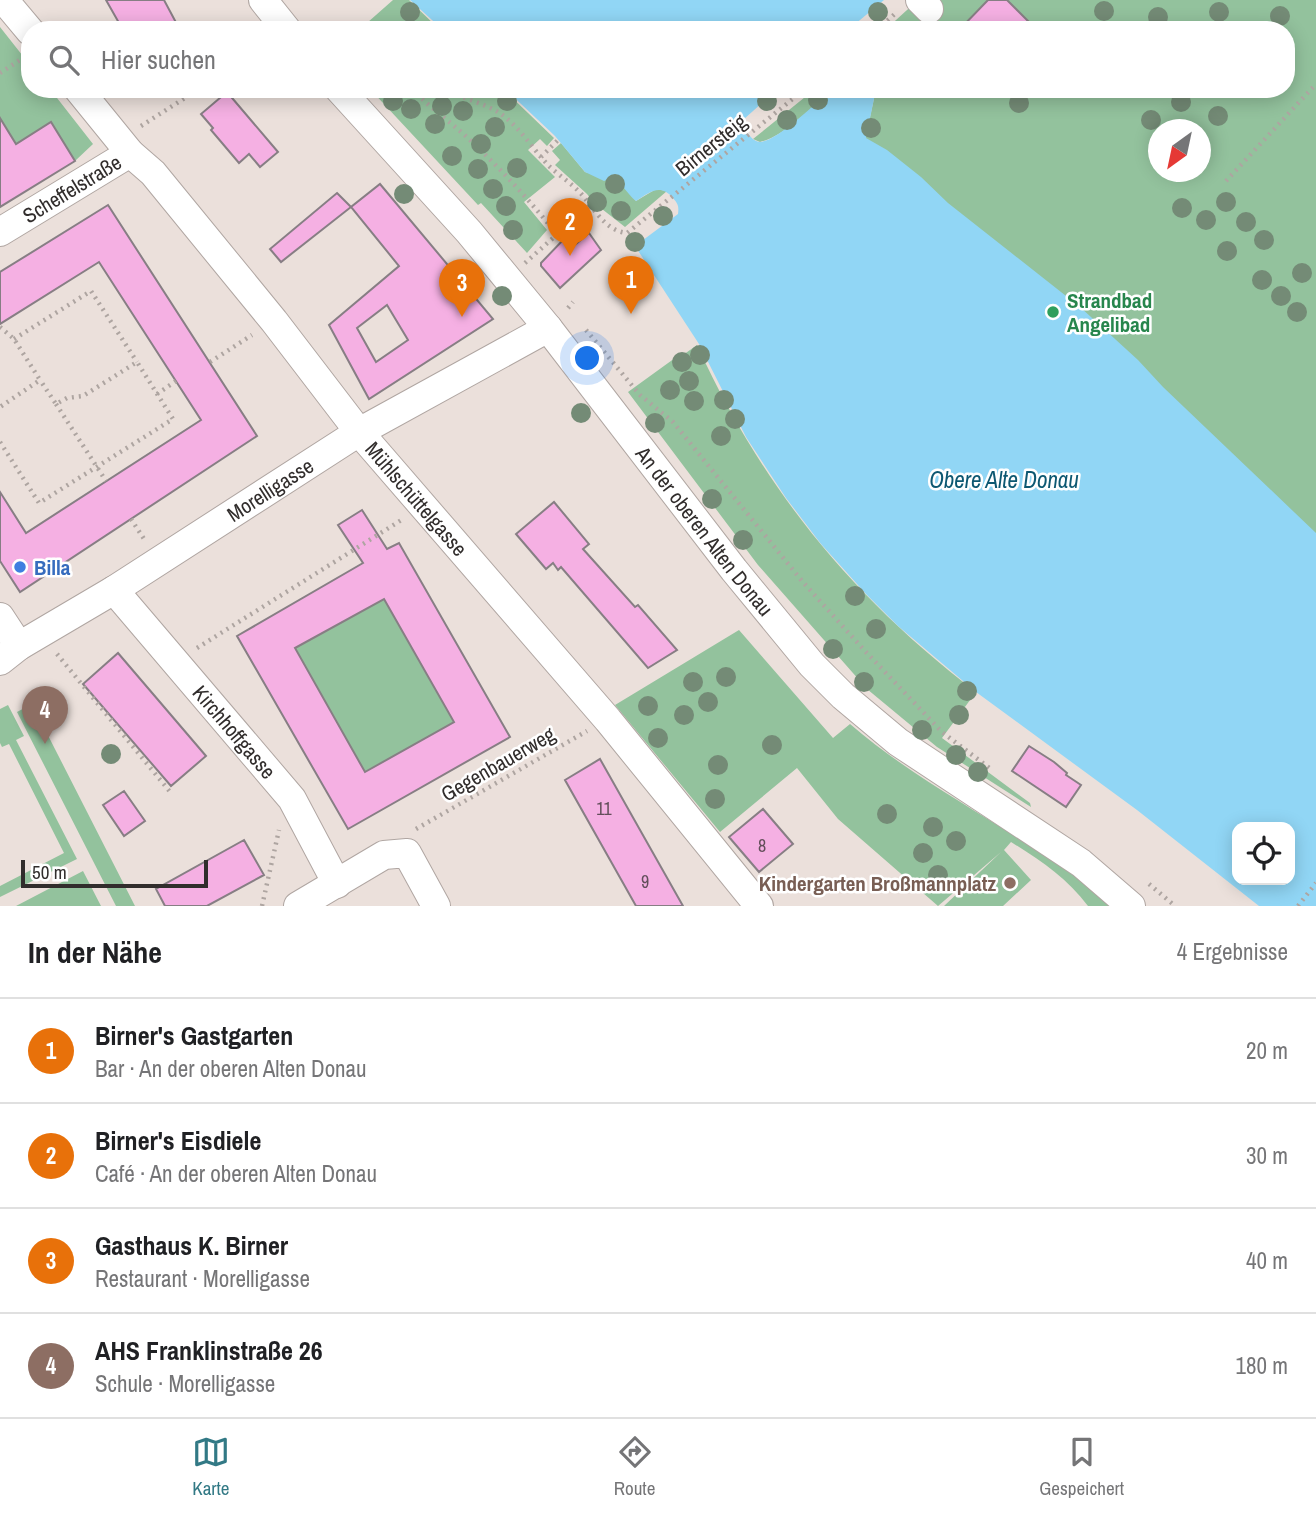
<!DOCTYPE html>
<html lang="de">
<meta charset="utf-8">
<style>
body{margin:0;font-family:"Archivo Narrow",sans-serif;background:#f6f6f6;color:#202124}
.controls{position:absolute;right:21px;bottom:21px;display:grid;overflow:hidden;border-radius:14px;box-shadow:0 4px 18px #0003}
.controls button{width:63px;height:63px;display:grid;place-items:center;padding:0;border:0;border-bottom:2px solid #e0e0e0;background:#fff;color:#202124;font:35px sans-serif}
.compass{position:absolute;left:1148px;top:119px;width:63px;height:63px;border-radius:50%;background:#fff;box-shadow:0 4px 18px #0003;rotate:213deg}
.scale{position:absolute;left:21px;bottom:18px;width:187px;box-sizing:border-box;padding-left:7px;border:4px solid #312d2c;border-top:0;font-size:19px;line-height:24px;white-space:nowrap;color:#312d2c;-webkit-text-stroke:5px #fff;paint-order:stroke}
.you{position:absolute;left:588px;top:359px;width:24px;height:24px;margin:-18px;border:5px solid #fff;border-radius:50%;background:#1a73e8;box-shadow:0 0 0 10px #1a73e833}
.badge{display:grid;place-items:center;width:46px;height:46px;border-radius:50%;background:#327985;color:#fff;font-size:23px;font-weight:700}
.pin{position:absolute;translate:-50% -58px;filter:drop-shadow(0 2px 4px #0008)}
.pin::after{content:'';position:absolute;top:37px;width:24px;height:21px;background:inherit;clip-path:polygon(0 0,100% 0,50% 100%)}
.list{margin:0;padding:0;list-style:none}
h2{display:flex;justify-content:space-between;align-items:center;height:91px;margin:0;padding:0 28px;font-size:30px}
h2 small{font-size:23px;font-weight:400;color:#757577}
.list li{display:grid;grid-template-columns:46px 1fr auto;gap:21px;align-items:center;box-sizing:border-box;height:105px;padding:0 28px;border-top:2px solid #e0e0e0}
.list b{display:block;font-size:26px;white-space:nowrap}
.list p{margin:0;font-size:23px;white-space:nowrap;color:#757577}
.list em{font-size:23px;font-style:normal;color:#757577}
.icon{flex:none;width:38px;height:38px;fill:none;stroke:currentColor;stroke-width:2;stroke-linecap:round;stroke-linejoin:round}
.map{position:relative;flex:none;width:1316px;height:906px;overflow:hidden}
.search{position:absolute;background:#fff;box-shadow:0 4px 18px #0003;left:21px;right:21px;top:21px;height:77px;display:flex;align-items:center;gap:18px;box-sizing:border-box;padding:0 24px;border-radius:28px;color:#757577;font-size:26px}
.sheet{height:511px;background:#fff}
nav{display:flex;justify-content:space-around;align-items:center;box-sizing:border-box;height:98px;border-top:2px solid #e0e0e0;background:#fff;font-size:19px;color:#757577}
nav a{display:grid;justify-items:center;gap:4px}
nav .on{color:#327985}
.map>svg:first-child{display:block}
</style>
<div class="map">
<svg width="1316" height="906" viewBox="0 0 1316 906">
<rect width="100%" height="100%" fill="#ebe0db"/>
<path fill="#93c29d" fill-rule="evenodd" d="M393,0H409L440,30H359Z
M918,0H1316V654L863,150L876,89H1286V30H885ZM1158,130H1200V172H1158Z
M0,27L30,65V89H50L93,144L75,161L51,123L16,144L0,119Z
M370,89H503L554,138L547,146L540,139L528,150L555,177L524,202L547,230L527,253L481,203L478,205Z
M815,89H831C813,107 785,136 760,142L753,139Z
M561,143L585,172L618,180L636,201L656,189L667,191L625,227L593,202L587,194L555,165L560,160L552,151Z
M697,345C763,489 852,597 976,692L942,738L1030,803L1031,807L937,747L867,689L758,565L628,392L675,358L676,360Z
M384,599L454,722L365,772L295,648Z
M739,630L833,738L850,724C931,794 1032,836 1112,906H1088C1067,878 1040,860 1011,842L1004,850L1031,880L1003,906H944L1001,852L938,906L838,819L797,768L720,832L615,705Z
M32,704L135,906H116L17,712Z
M8,705L24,736L16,740L77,859L0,897V886L64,853L9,744L2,747L0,743V709Z
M83,871L101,906H16Z"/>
<path fill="#91d6f5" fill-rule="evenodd" d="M410,0H884L848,30H443Z
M505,89H778L744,119V128C748,133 753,142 760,142C776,142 819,101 831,89H876L866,138L887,150L921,177L948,203L1080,307L1138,360L1163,387L1316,533V906H1259L1137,810L976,692L898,626L866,594L821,544L786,498L746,437L699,344L635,246L678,214C679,206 678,204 673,198C660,183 650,192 636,201C627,194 622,182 612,178L604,181L585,172L555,136ZM1237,827H1290V880H1237Z"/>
<path fill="#f5b0e3" stroke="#877e84" stroke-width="2" fill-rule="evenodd" d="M106,0H164L180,30H123Z
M988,0H1007L1037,30H959Z
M227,92L278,152L260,167L249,154L239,163L211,130L213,128L201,114Z
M0,118L16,144L51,122L75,161L0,207Z
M380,184L493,319L369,399L329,325L399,266L351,207ZM387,305L408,340L376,362L357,328Z
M337,193L351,207L281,262L270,249Z
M108,205L257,436L20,592L0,561V492L26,533L201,420L99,262L0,324V272Z
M589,233L601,250L560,288L541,266V263L563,240L570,249Z
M554,502L589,544L583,549L635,607L638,605L677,650L648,668L561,567L558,570L553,563L546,569L516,534Z
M362,510L387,549L399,543L510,737L348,829L237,636L363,563L338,525ZM384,599L454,722L365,772L295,648Z
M118,653L206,756L171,786L83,684Z
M1029,746L1054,762L1067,773L1066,775L1081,785L1066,807L1012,771Z
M600,759L644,837L683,906H636L565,780Z
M124,791L145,821L124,836L103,805Z
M763,809L793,844L759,872L729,837Z
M244,840L264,875L207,906H165L156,889Z"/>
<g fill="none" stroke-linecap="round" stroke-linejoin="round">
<defs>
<g id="minor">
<path d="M4,0L30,31"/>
<path d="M263,0L287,30"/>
<path d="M920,0L929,9"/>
<path id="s1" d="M78,89L130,153L153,173L274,321L359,432L608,720L759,906"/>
<path id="s2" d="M339,89L469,232L548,328L734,570L812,665L843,696L898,742L1081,863L1131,906"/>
<path id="s3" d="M0,232L130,153"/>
<path id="s4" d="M114,590L292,799L337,884"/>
<path d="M0,617L19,646"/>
<path id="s5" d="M0,661L19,646L114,590L359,432L548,328"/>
<path d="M298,906L384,855L407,853L436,906"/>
</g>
</defs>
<use href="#minor" stroke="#b0a6a2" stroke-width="30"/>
<path stroke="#aea5a1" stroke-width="4.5" stroke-dasharray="2 5" stroke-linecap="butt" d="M877,30L897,12
M0,73L26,56
M412,89C430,108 451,122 470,140C501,169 530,201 556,233
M437,89C456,95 480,102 498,112C519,125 533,150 550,167C561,177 574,185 583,196C595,210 606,231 627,233L805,89
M141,126L199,89
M541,157L558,140
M1226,181L1316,84
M525,263L589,206
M568,308L573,302
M0,327L14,339L40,380L0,407
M586,330L640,395L673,422L802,581L864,650L942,732L992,770
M14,339L91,291L137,362
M210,362L252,335
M157,394L176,381
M56,404L106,481
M0,442L39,503L173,419L137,362L83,396L67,398L56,404L40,380
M131,519L146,542
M197,648L403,519
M57,654L171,793
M416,829L587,731
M1149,884L1175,906
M262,906L279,830
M1298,906L1316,883"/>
<use href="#minor" stroke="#fff" stroke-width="28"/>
</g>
<g fill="#748b76">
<circle cx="1104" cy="11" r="10"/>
<circle cx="410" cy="12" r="10"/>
<circle cx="878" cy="12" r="10"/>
<circle cx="1219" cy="12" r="10"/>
<circle cx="1280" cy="16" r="10"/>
<circle cx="1158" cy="17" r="10"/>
<circle cx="818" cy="100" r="10"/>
<circle cx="393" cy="101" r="10"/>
<circle cx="507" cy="101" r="10"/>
<circle cx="767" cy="101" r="10"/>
<circle cx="1181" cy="102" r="10"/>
<circle cx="1019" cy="103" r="10"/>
<circle cx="442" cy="106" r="10"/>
<circle cx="411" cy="109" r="10"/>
<circle cx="463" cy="111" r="10"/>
<circle cx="1218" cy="116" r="10"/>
<circle cx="787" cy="120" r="10"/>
<circle cx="1151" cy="120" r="10"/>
<circle cx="435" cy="124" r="10"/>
<circle cx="495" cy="127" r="10"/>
<circle cx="871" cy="128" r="10"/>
<circle cx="481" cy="144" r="10"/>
<circle cx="452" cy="156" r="10"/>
<circle cx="517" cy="168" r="10"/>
<circle cx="478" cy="169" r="10"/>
<circle cx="615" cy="184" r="10"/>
<circle cx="493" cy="189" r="10"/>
<circle cx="404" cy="194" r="10"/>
<circle cx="597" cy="202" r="10"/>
<circle cx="1226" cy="202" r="10"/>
<circle cx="506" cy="206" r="10"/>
<circle cx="1182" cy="208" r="10"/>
<circle cx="621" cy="211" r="10"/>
<circle cx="663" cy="216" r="10"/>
<circle cx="1206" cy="220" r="10"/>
<circle cx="1246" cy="222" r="10"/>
<circle cx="513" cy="230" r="10"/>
<circle cx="1264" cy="240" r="10"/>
<circle cx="635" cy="242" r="10"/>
<circle cx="1227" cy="251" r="10"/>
<circle cx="1302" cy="273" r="10"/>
<circle cx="1262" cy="280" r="10"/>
<circle cx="502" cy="296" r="10"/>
<circle cx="1281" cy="296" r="10"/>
<circle cx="1297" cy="312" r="10"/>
<circle cx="700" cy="355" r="10"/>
<circle cx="682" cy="362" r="10"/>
<circle cx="689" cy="381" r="10"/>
<circle cx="670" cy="390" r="10"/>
<circle cx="724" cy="400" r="10"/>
<circle cx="694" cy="401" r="10"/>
<circle cx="581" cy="413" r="10"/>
<circle cx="735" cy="419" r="10"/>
<circle cx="655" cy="423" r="10"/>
<circle cx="721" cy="436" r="10"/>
<circle cx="712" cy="499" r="10"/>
<circle cx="743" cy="540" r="10"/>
<circle cx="855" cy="596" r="10"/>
<circle cx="876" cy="629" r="10"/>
<circle cx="833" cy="649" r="10"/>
<circle cx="726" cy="677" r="10"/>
<circle cx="693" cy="682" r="10"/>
<circle cx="864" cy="682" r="10"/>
<circle cx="967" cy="691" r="10"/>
<circle cx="708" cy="702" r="10"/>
<circle cx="648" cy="706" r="10"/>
<circle cx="684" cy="715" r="10"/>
<circle cx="959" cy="715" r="10"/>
<circle cx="922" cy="730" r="10"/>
<circle cx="658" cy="738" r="10"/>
<circle cx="772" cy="745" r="10"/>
<circle cx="111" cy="754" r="10"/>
<circle cx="956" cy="755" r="10"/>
<circle cx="718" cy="765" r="10"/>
<circle cx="978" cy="772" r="10"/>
<circle cx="715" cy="799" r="10"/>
<circle cx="887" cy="814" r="10"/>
<circle cx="933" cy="827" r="10"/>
<circle cx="956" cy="841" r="10"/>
<circle cx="923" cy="853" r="10"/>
<circle cx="938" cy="875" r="10"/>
</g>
<circle fill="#2e9e5b" stroke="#fff" stroke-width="2.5" cx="1053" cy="312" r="7"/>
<circle fill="#3f7fe0" stroke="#fff" stroke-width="2.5" cx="20" cy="567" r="7"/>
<circle fill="#8d6e63" stroke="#fff" stroke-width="2.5" cx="1010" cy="883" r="7"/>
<g text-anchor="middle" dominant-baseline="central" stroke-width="5" stroke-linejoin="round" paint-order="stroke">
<g font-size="18" fill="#624e5a">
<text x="604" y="808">11</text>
<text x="762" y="845">8</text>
<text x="645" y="881">9</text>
</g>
<g font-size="21" fill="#312d2c" stroke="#fff">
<text transform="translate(711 145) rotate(-39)">Birnersteig</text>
<text stroke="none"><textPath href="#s3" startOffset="84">Scheffelstraße</textPath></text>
<text stroke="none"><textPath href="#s5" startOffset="320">Morelligasse</textPath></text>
<text stroke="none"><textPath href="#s1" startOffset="532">Mühlschüttelgasse</textPath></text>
<text stroke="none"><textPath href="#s2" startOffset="574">An der oberen Alten Donau</textPath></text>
<text stroke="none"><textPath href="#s4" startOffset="186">Kirchhoffgasse</textPath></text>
<text transform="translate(498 764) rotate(-30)">Gegenbauerweg</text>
</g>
<g font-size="21" font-weight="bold" fill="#27864d" stroke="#fff" text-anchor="start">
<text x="1067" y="300">Strandbad<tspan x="1067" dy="24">Angelibad</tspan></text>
</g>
<g font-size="21" font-weight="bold" fill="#366cbe" stroke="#fff" text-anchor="start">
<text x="34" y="567">Billa</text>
</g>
<g font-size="21" font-weight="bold" fill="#785e54" stroke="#fff" text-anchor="end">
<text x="996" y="883">Kindergarten Broßmannplatz</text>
</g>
<g font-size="23" font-style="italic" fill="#0d5872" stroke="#fff">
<text x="1004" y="479">Obere Alte Donau</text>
</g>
</g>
</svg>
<div class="controls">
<button><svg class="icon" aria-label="locate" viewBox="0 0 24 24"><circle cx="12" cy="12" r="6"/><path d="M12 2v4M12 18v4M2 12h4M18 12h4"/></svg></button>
</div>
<svg class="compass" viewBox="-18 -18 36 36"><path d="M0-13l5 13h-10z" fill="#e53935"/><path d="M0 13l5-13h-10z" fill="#757577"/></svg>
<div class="scale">50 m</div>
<div class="you"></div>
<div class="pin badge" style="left:631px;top:314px;background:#e8710a">1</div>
<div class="pin badge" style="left:570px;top:256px;background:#e8710a">2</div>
<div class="pin badge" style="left:462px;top:317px;background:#e8710a">3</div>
<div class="pin badge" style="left:45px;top:744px;background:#8d6e63">4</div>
<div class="search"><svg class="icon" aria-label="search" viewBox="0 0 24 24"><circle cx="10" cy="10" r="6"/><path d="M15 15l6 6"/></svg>Hier suchen</div>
</div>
<section class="sheet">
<h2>In der Nähe<small>4 Ergebnisse</small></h2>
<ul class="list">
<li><span class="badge" style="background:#e8710a">1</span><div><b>Birner's Gastgarten</b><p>Bar · An der oberen Alten Donau</p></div><em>20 m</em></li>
<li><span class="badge" style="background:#e8710a">2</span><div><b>Birner's Eisdiele</b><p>Café · An der oberen Alten Donau</p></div><em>30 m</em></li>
<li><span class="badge" style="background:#e8710a">3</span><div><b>Gasthaus K. Birner</b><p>Restaurant · Morelligasse</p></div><em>40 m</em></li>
<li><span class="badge" style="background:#8d6e63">4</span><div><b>AHS Franklinstraße 26</b><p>Schule · Morelligasse</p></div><em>180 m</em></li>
</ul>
</section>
<nav>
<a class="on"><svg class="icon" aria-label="map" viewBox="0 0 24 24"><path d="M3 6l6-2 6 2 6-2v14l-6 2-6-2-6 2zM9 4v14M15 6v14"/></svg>Karte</a>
<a><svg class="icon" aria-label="directions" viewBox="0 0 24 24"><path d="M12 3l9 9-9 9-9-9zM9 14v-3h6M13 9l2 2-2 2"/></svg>Route</a>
<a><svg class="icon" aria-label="saved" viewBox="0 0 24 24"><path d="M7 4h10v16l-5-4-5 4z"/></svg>Gespeichert</a>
</nav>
